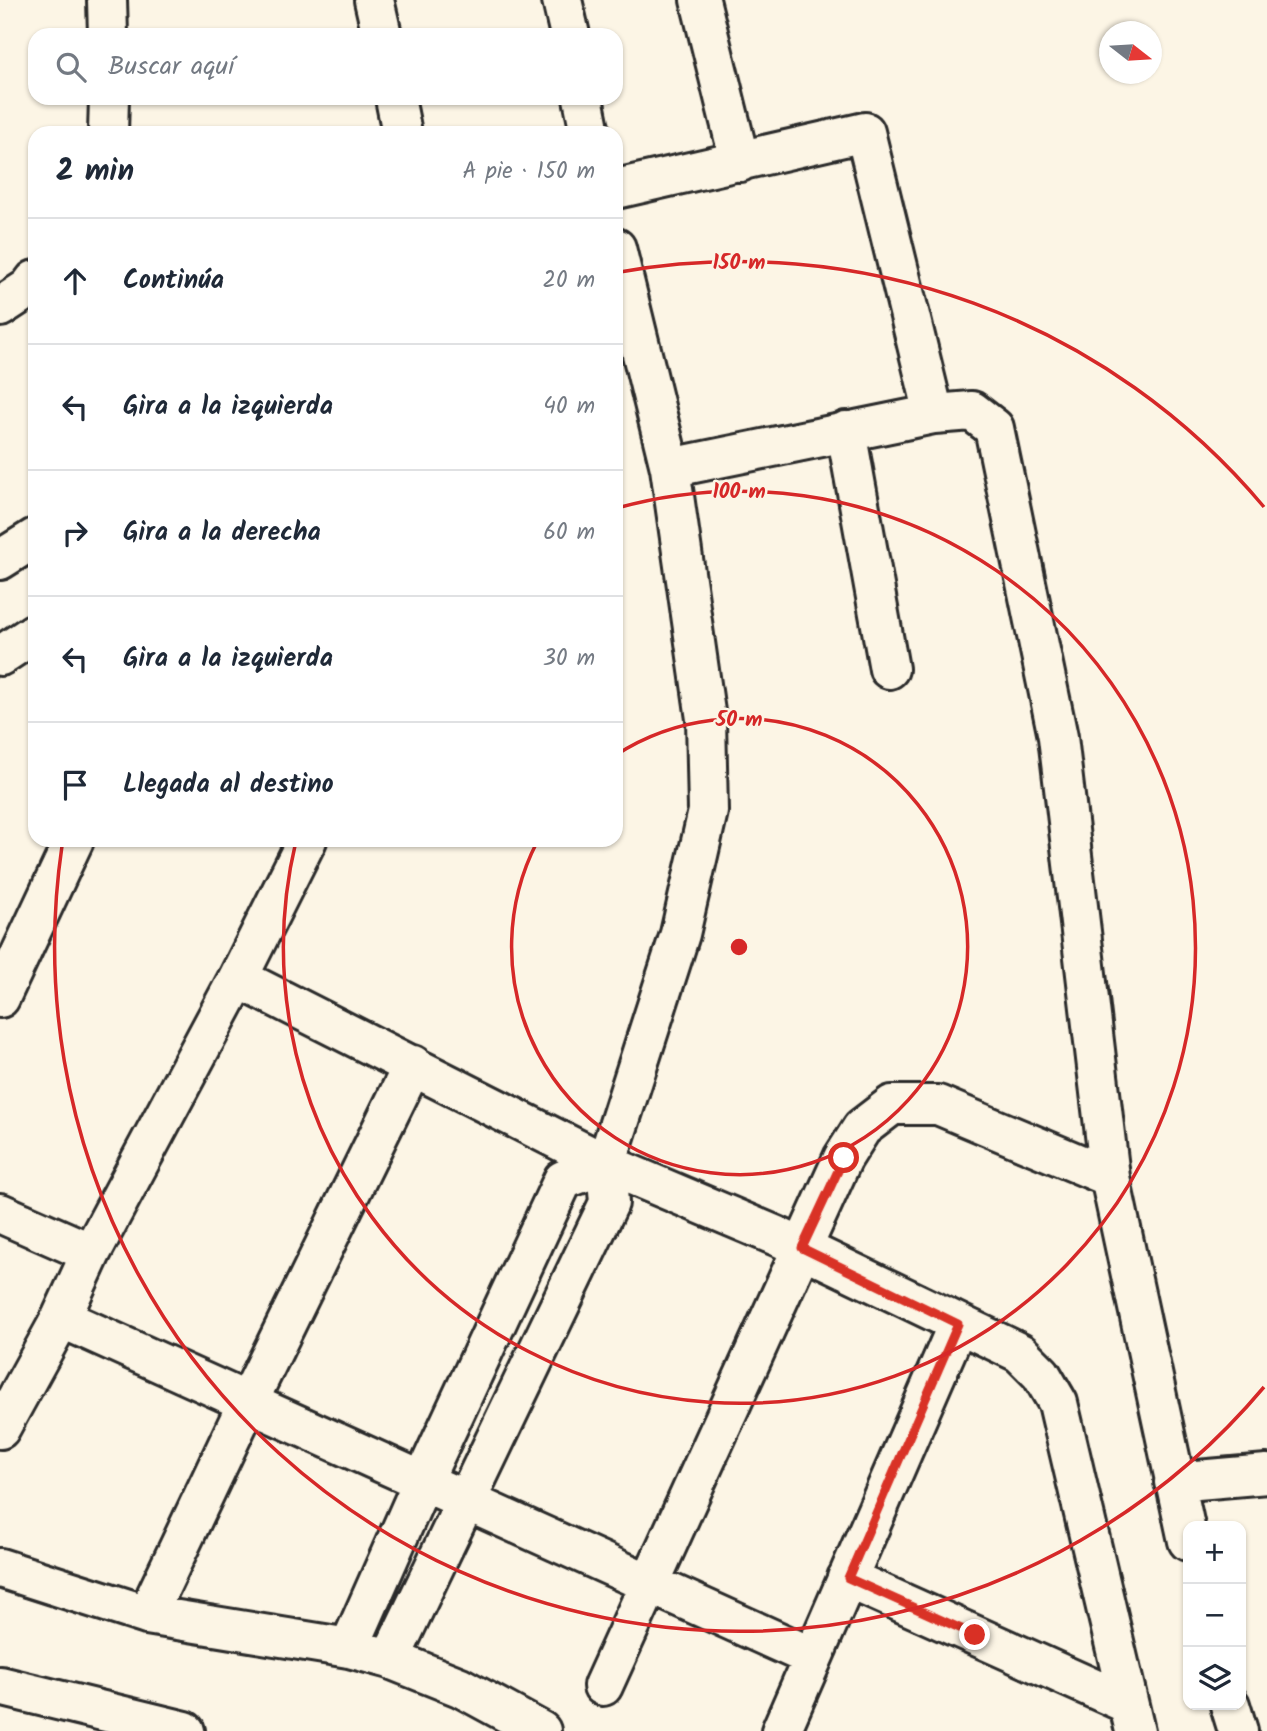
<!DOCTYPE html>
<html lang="es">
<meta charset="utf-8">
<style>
body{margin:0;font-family:Kalam,sans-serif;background:#f6f6f7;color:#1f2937}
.controls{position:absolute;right:21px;bottom:21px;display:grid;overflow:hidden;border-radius:14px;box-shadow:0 2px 5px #0004}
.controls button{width:63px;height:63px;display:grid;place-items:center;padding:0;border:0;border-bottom:2px solid #e0e1e3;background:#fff;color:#1f2937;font:35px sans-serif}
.compass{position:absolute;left:1099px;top:21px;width:63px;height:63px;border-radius:50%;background:#fff;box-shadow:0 2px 5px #0004;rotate:107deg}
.stop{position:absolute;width:21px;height:21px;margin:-16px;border:5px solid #d93025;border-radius:50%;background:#fff}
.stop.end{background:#d93025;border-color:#fff;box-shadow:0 2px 7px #0008}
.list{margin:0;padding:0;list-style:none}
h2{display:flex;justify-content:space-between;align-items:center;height:91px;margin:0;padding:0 28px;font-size:30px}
h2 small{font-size:23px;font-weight:400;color:#747a83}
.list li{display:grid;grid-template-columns:46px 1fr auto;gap:21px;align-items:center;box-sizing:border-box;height:126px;padding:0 28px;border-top:2px solid #e0e1e3}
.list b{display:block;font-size:26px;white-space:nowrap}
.list em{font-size:23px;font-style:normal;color:#747a83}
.icon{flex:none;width:38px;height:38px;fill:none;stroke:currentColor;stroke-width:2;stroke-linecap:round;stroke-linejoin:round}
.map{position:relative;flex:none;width:1267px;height:1731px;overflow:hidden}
.search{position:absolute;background:#fff;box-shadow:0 2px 5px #0004;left:28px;top:28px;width:595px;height:77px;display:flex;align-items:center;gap:18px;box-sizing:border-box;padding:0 24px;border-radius:21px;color:#747a83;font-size:26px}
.panel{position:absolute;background:#fff;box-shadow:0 2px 5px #0004;left:28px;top:126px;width:595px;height:721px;border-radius:21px}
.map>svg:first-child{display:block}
</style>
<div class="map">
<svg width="1267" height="1731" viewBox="0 0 1267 1731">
<rect width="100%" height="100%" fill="#fcf5e5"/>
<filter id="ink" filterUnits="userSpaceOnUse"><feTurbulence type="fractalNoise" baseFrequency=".0143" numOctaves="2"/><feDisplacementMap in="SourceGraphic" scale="14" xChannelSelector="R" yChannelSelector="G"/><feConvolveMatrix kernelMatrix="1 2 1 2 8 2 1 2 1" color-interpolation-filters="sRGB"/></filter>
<g filter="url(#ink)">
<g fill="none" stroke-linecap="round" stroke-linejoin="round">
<defs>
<path id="minor" d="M107,0L108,35
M374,0L382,35
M562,0L570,35
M700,0L740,162
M395,98L402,133
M583,98L590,133
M108,133L109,98
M616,189L865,132L934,414
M0,307L29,288L35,280
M846,431L889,669
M670,468L934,414L972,411L994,428L1058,737L1110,1177L1188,1541
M0,560L35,538
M0,656L35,633
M238,978L606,1164L779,1237L1020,1353L1041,1374L1058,1403L1135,1731
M0,998L74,840
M0,1213L91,1253
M61,1318L812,1657
M0,1429L61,1318L91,1253L238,978L307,840
M1174,1482L1267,1474
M0,1568L147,1615L349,1648L390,1659L460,1687L541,1731
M847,1578L1128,1704
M147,1615L248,1402L413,1065
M349,1648L422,1483L563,1180L606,1164
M390,1659L609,1203L606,1164L680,934L708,811L706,719L670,468L616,248
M0,1686L185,1731
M603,1686L843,1158L862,1128L892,1105H938L1110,1177
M1230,1705L1238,1731
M781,1731L958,1324"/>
</defs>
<use href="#minor" stroke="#2b2b2b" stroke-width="44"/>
<use href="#minor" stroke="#fcf5e5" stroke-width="38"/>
</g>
</g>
<g fill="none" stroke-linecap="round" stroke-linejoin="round" filter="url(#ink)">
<path stroke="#d93025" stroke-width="9" d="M844,1158L802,1248L958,1324L848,1578L975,1635"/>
</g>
<g fill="none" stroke="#d62828" stroke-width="3.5">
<path d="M616 755A228 228 0 1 1 537 842"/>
<path d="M617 508A456 456 0 1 1 296 841"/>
<path d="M1264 1387A685 685 0 0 1 62 846M620 272A685 685 0 0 1 1264 507"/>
</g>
<circle cx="739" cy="947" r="10" fill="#d62828" stroke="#fcf5e5" stroke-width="3.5"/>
<g font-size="21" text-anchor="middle" font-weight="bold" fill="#d62828" stroke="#fcf5e5" stroke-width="5" stroke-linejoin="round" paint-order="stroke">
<text x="739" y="269">150 m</text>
<text x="739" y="498">100 m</text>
<text x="739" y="726">50 m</text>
</g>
</svg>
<div class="controls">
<button>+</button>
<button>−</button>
<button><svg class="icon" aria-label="layers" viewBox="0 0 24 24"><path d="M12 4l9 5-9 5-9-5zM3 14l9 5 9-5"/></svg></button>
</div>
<svg class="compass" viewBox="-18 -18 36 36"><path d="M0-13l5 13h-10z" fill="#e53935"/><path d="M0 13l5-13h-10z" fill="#747a83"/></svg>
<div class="stop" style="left:844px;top:1158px"></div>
<div class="stop end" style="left:975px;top:1635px"></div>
<div class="search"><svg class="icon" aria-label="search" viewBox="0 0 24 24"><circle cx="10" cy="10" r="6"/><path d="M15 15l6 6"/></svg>Buscar aquí</div>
<section class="panel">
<h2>2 min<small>A pie · 150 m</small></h2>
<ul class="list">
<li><svg class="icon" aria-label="ahead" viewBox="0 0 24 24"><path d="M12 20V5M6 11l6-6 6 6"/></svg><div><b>Continúa</b></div><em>20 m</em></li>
<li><svg class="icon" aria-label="left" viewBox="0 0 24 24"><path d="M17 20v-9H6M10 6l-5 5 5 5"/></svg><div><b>Gira a la izquierda</b></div><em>40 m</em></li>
<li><svg class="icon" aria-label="right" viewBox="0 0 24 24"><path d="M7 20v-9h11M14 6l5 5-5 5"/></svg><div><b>Gira a la derecha</b></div><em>60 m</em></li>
<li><svg class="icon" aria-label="left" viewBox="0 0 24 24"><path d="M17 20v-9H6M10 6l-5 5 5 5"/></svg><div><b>Gira a la izquierda</b></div><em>30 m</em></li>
<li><svg class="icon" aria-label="arrive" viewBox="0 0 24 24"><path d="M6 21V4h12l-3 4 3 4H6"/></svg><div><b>Llegada al destino</b></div></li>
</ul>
</section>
</div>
